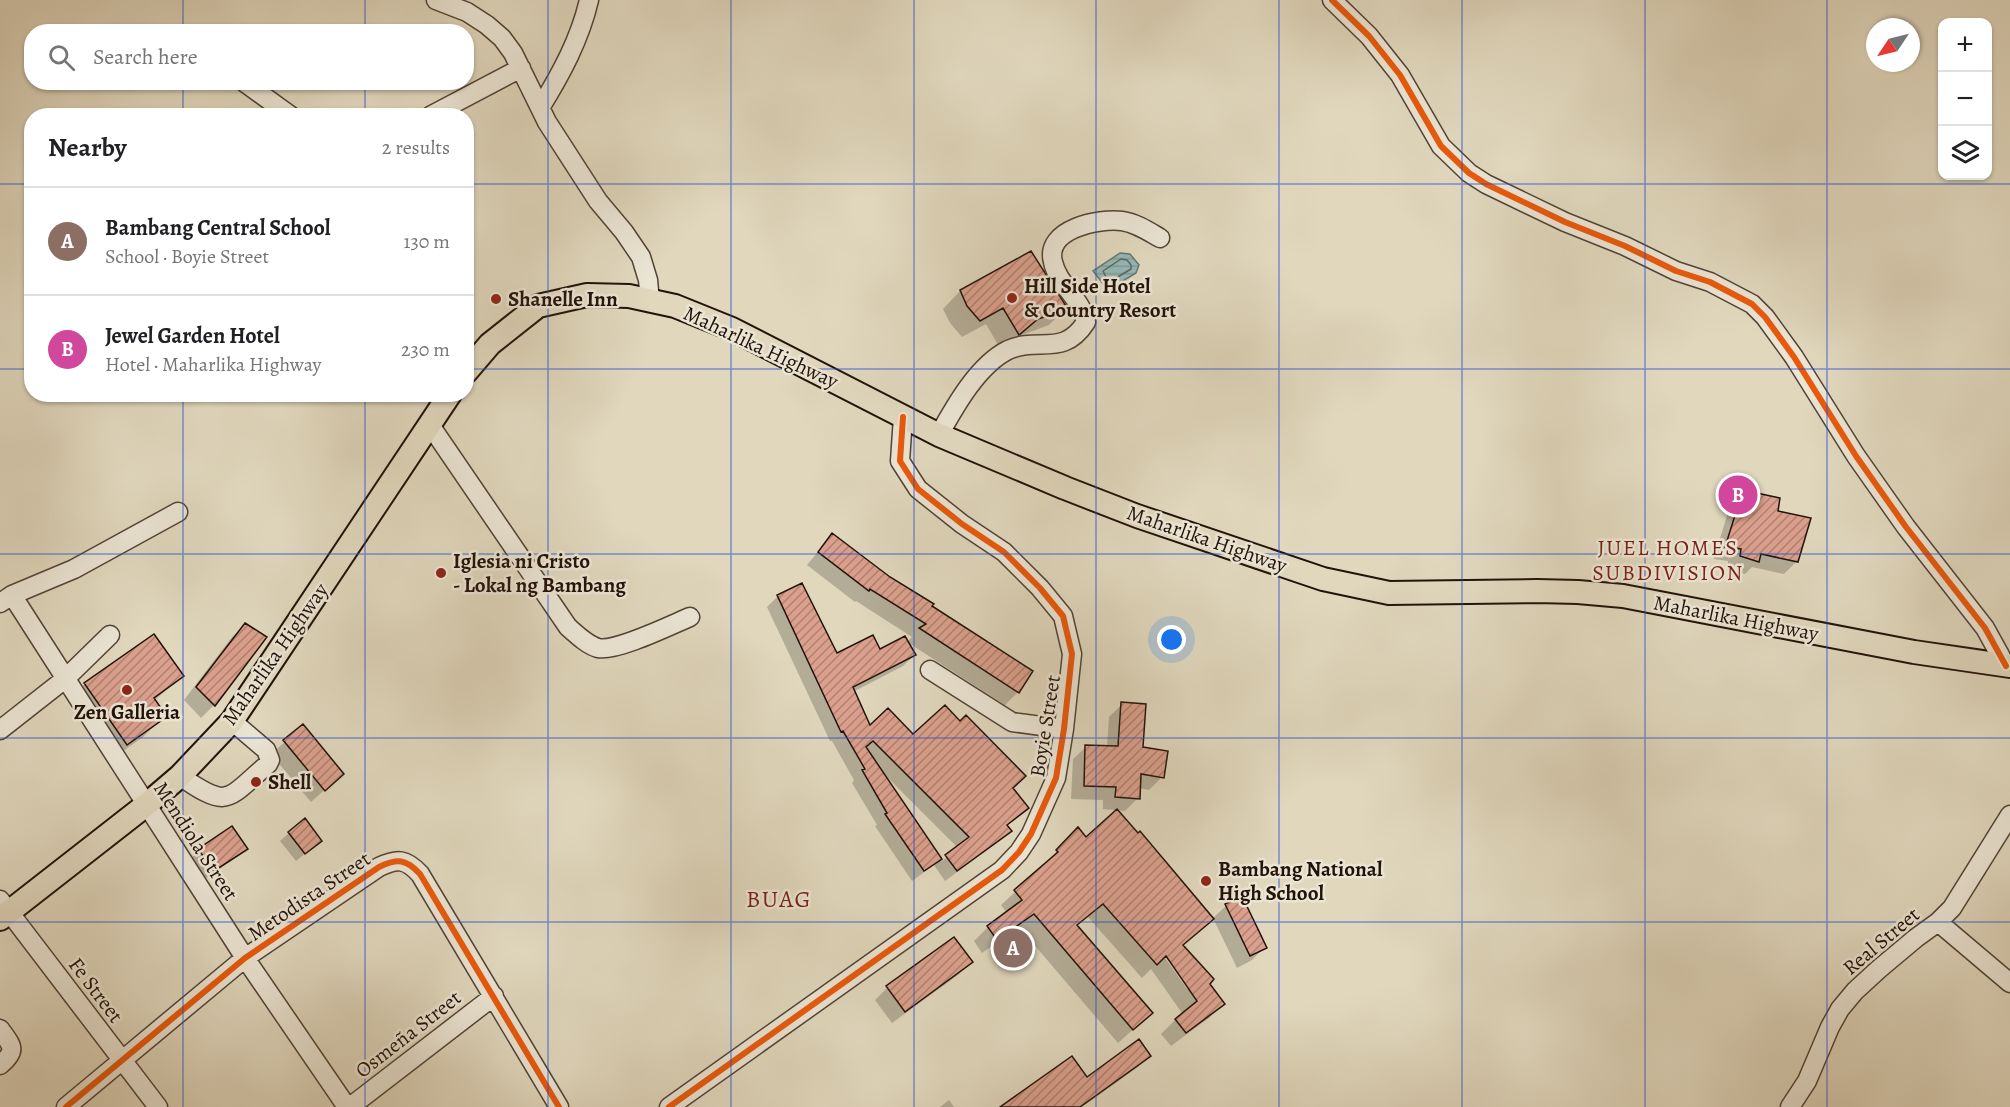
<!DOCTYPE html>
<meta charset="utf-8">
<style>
body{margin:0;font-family:Alegreya,serif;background:#f2f2f2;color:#202124}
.controls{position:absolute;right:18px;top:18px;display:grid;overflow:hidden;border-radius:12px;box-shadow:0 2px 4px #0004}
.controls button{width:54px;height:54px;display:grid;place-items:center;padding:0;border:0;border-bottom:2px solid #e0e0e0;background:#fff;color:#202124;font:30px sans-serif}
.compass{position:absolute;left:1866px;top:18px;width:54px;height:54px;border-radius:50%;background:#fff;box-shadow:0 2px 4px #0004;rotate:235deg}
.you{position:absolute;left:1172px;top:640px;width:21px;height:21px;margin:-15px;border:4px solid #fff;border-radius:50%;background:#1a73e8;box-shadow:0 0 0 9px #1a73e833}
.badge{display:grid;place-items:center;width:39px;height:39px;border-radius:50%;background:#8f2418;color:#fff;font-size:20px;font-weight:700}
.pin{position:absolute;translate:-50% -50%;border:3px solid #fff;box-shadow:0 2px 6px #0006}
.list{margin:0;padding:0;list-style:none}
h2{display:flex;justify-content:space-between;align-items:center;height:78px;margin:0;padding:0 24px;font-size:26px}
h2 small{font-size:20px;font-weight:400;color:#757577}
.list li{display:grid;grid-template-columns:39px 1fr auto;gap:18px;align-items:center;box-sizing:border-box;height:108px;padding:0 24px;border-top:2px solid #e0e0e0}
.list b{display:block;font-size:22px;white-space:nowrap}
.list p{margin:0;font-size:20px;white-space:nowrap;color:#757577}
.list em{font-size:20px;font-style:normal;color:#757577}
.icon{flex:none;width:33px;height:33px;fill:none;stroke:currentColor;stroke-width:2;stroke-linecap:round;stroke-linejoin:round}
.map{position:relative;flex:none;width:2010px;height:1107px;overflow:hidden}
.search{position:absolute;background:#fff;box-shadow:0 2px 4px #0004;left:24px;top:24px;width:450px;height:66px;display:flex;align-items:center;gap:15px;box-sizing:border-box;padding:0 21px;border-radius:24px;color:#757577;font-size:22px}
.panel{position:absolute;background:#fff;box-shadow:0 2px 4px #0004;left:24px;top:108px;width:450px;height:294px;border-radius:24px}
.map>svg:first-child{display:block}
</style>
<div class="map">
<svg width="2010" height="1107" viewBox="0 0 2010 1107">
<defs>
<pattern id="water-rules" width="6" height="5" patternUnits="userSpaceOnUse" patternTransform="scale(1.5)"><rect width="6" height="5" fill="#95b8b7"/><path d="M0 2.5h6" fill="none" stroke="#809d9c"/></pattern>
<pattern id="building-hatch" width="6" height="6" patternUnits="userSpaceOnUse" patternTransform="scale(1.5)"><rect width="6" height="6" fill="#dba08d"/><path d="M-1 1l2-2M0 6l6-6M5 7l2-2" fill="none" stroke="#b18171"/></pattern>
</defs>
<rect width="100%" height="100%" fill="#e0d7bd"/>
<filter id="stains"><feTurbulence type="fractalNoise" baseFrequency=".00333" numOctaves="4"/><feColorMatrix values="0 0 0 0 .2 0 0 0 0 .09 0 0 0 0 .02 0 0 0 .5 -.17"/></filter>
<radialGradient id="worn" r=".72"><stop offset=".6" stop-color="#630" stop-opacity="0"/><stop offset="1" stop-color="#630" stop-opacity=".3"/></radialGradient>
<path fill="url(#water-rules)" stroke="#677671" stroke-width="1.5" d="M1120,253L1130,254L1139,265L1136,273L1108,290L1093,271Z"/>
<path fill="#0003" fill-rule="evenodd" d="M1030,253L1066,308L1049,325L1019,336L1001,350L986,324L962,337L950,323L943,309L960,291Z
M1743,492L1776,513L1797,561L1784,574L1752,567L1745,574L1728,569V561L1714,559L1730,505Z
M832,535L930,607L1018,692L1005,705L907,642L912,637L856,601L855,602L807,565Z
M778,596L836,655L880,651L914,655L903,666L853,692L869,728L913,736L1012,788L1027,808L1007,826L1010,830L999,841L945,881L934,865L912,881L875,826L877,825L852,783L854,780L832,741H830L767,607ZM886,776L958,848L942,861L885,777Z
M245,625L265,637L214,705L201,718L184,700L232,637Z
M154,636L182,676L154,701L155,713L160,720L143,737L109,761L68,701L85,684Z
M1122,704L1141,748L1162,777L1149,790L1139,788L1138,798L1125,811L1103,809V800L1071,799L1073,759L1086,747H1107L1109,717Z
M303,726L342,774L311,802L271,754Z
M1078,830L1086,839L1212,919L1182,946L1223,1003L1209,1018L1171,1046L1161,1034L1182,1013L1151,969L1142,978L1088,917L1076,926L1151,1013L1118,1043L1019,927L982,953L974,941L988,927L1007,913L1001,905L1044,866L1043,865ZM1164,954L1190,988L1187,989L1163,955Z
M289,833L320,841L296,861L280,841Z
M246,849L237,857L205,879L191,858L199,850Z
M1226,906L1265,947L1252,960L1237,968L1213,918Z
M971,962L958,975L892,1023L875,1000L887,988Z
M1149,1056L1138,1067L1082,1107H1003Z
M949,1100L954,1107H940Z"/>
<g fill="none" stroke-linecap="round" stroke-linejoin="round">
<path stroke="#5c6560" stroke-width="1.5" d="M1121,259L1127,260L1131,265V269L1111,281H1108L1103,271Z"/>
</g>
<path fill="url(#building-hatch)" stroke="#221209" stroke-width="1.5" d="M1031,251L1068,309L1038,319L1019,335L1003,308L980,321L967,306L960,290Z
M1743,490L1780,498L1778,511L1811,518L1798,562L1761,554L1759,562L1740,556L1741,549L1725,547Z
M832,533L890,577L934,604L932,606L1033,671L1019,693L919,628L926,624L870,589L869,591L818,552Z
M802,583L837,653L873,635L880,649L905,636L916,655L853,687L870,725L888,708L913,734L945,705L960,721L966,715L1026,776L1013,788L1029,808L1007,825L1012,831L957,871L945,855L969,837L873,741L866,747L942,859L924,871L885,814L887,813L862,770L865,769L843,731L841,732L777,595Z
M245,623L267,637L215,706L196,687Z
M154,634L184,676L154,698L161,708L156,712L162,720L127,745L84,683Z
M1121,702L1146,704L1143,747L1168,751L1164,778L1141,774L1140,799L1115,797L1116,787L1084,786L1085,745L1118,746Z
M303,724L344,774L325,791L283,740Z
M1117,809L1138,833L1140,831L1214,919L1183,945L1214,979L1210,984L1225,1004L1186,1033L1175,1019L1197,1001L1166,956L1157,965L1103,904L1077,925L1153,1013L1133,1030L1034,914L997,940L987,926L1022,900L1014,890L1058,852L1056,850L1078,827L1086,837Z
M305,818L322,841L305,854L288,832Z
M232,826L248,849L214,871L198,849Z
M1242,896L1267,948L1250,956L1225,904Z
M954,937L973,962L905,1012L886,986Z
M1139,1039L1151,1056L1080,1107H1000L1072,1056L1087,1077Z"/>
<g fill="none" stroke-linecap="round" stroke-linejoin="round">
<defs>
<path id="minor" d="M436,0L467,12L487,25L502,38L513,53L547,122L598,201L624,232L641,257L648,280L650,301
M1332,0L1369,36L1400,75L1441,146L1469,173L1486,184L1565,222L1625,246L1676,271L1710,282L1752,304L1765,317L1794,357L1856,456L1906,527L1985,628L2006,666
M244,82L291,116
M540,108C561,74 580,39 589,0
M430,116L521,68
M430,425L568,627C576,634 587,645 598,648C616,652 671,625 690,617
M939,435C955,406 978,365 1008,350C1039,336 1063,358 1086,322C1082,299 1058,285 1053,262C1044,229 1099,218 1122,221C1136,223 1148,231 1160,238
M12,595L245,958L347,1107
M0,603L12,595L74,569L178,512
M930,670L1012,722L1064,729
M0,730L65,679L110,635
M180,776C229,810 226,800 268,764L270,760L266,750L232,721
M0,900L158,1107
M1938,922L2010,983
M0,1029C12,1046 18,1050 0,1065
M66,1107L245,958L379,867C398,858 406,859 420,874L559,1107
M350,1107L494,996
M669,1107L1002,870L1019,852L1031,834L1056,778L1064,729L1072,654L1063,616L1040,588L1004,552L962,524L918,489L900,461L903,417
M1790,1107L1807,1081L1830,1027L1840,1009L1855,991L1879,969L1916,938L1938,922L1952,908L2010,815"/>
<path id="major" d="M466,372L490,344L538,306L587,295L629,296L675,306L732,329L939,435L1065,488L1137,516L1323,579L1389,593L1537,591L1578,592L1623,596L1914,652L2010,666
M0,919L146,805L180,776L232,721L450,394"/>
</defs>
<use href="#minor" stroke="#524336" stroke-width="21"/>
<use href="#major" stroke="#221209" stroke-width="26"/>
<use href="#minor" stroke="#ebe5d4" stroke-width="18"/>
<use href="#major" stroke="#e0d7bd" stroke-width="22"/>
<defs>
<path id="cycleway" d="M1332,0L1369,36L1400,75L1441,146L1469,173L1486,184L1565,222L1625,246L1676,271L1710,282L1752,304L1765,317L1794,357L1856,456L1906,527L1985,628L2006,666
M66,1107L245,958L379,867C398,858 406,859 420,874L559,1107
M669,1107L1002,870L1019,852L1031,834L1056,778L1064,729L1072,654L1063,616L1040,588L1004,552L962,524L918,489L900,461L903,417"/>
</defs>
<use href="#cycleway" stroke="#ebe5d4" stroke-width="10"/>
<use href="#cycleway" stroke="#e8590c" stroke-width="6"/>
</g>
<path fill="none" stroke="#1d4ed8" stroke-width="1.5" stroke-opacity="0.55" d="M183,0V32M365,0V32M548,0V1107M731,0V1107M914,0V1107M1096,0V1107M1279,0V1107M1462,0V1107M1645,0V1107M1827,0V1107M183,82V116M365,82V116M0,184H32M466,184H2010M0,369H32M466,369H2010M183,394V1107M365,394V1107M0,554H2010M0,738H2010M0,922H2010"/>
<g fill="#8f2418" stroke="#ebe5d4" stroke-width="2">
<circle cx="1012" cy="298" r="6"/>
<circle cx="496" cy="299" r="6"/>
<circle cx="441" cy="573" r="6"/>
<circle cx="127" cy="690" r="6"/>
<circle cx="256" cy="782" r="6"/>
<circle cx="1206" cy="881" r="6"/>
</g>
<g text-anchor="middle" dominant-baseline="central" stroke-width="5" stroke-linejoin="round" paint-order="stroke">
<g font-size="21" font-weight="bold" fill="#221209" stroke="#ebe5d4" text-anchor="start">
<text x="1024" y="286">Hill Side Hotel<tspan x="1024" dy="24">&amp; Country Resort</tspan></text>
<text x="508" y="299">Shanelle Inn</text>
<text x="453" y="561">Iglesia ni Cristo<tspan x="453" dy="24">- Lokal ng Bambang</tspan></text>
<text x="127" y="712" text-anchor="middle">Zen Galleria</text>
<text x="268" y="782">Shell</text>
<text x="1218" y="869">Bambang National<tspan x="1218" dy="24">High School</tspan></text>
</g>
<g font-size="21" fill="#221209" stroke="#ebe5d4">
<text transform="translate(761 347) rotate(25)">Maharlika Highway</text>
<text transform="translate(1207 539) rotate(19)">Maharlika Highway</text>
<text transform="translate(1736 618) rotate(11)">Maharlika Highway</text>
<text transform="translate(275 654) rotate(-55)">Maharlika Highway</text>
<text transform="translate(1045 726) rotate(-81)">Boyie Street</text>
<text transform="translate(196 841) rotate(57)">Mendiola Street</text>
<text transform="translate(309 896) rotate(-34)">Metodista Street</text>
<text transform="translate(1881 941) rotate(-40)">Real Street</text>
<text transform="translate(96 990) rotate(53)">Fe Street</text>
<text transform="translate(408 1034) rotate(-38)">Osmeña Street</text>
</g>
<g font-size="22" letter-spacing="1.5" fill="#7a1f14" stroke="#ebe5d4">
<text x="1668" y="548">JUEL HOMES<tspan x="1668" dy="25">SUBDIVISION</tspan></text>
</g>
<g font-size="24" letter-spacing="1.5" fill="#7a1f14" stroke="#ebe5d4">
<text x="779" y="899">BUAG</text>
</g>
</g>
<rect width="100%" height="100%" filter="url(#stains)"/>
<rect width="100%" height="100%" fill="url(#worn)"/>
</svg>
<div class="controls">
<button>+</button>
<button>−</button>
<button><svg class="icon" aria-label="layers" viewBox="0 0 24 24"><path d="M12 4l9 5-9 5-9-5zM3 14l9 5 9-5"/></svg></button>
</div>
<svg class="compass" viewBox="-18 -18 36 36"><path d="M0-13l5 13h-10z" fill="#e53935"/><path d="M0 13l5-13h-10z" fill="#757577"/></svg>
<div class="you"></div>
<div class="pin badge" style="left:1013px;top:948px;background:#8d6e63">A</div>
<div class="pin badge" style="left:1738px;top:495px;background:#d1479c">B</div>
<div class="search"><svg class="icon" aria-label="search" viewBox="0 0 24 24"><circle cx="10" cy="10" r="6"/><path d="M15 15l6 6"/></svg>Search here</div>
<section class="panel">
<h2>Nearby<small>2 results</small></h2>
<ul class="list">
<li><span class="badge" style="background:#8d6e63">A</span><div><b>Bambang Central School</b><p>School · Boyie Street</p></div><em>130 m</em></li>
<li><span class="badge" style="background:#d1479c">B</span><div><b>Jewel Garden Hotel</b><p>Hotel · Maharlika Highway</p></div><em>230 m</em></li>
</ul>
</section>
</div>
